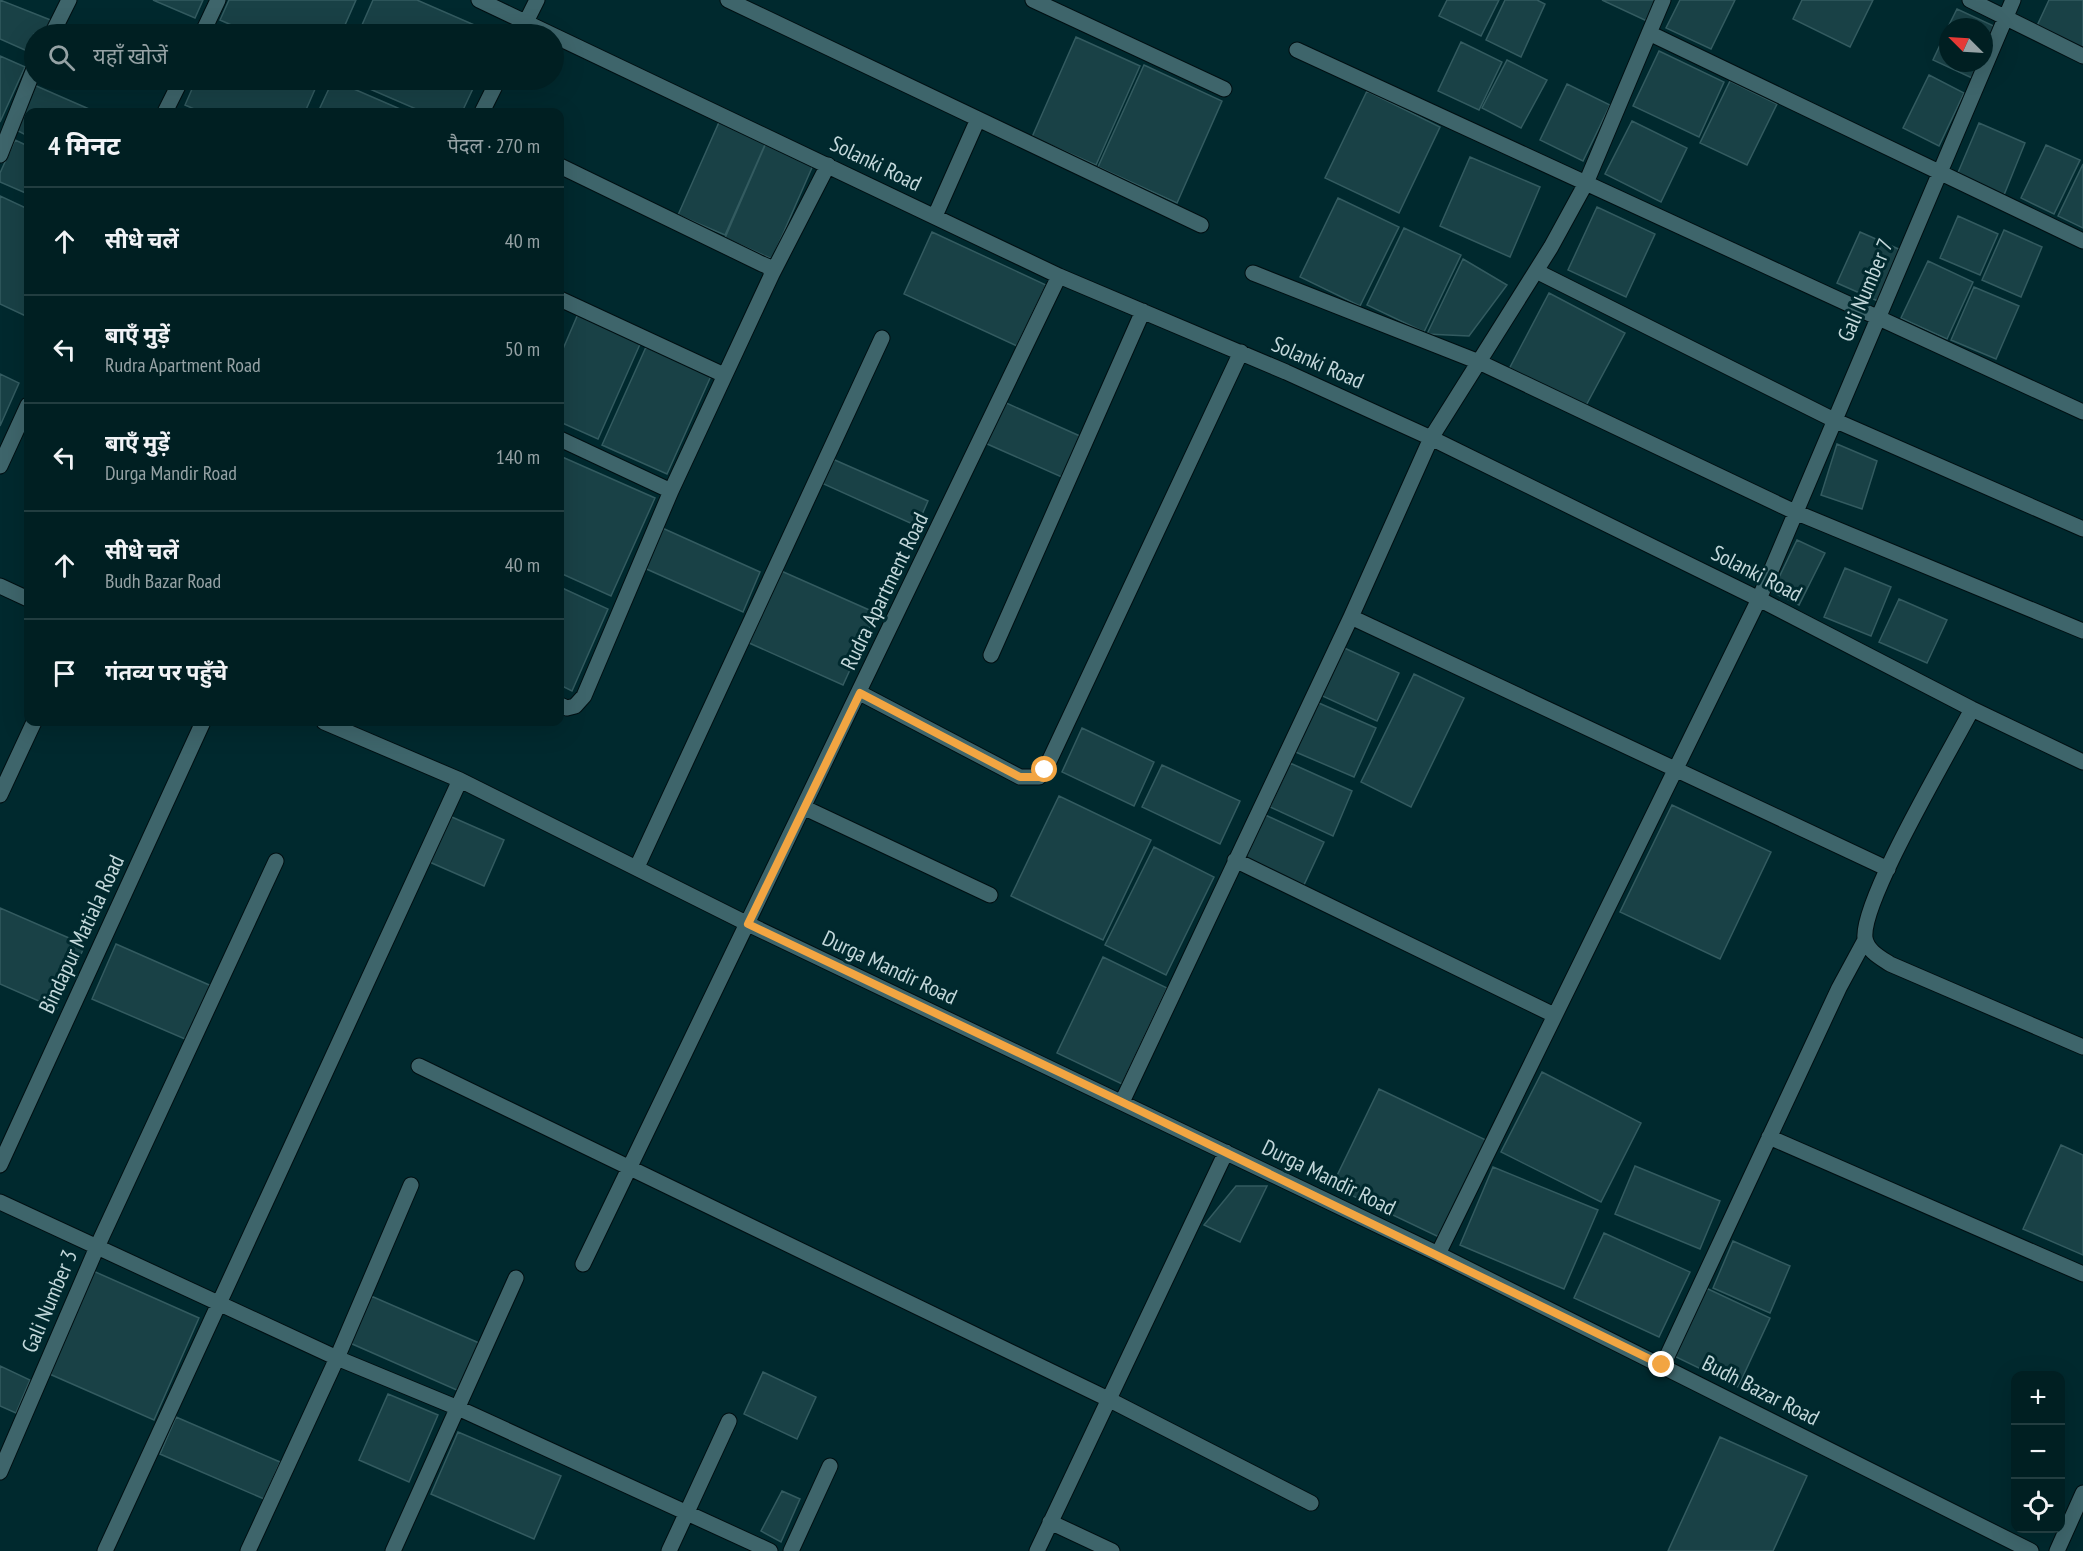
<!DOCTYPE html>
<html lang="hi">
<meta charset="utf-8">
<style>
body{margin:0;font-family:"PT Sans Narrow","Noto Sans Devanagari",sans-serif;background:#0a272a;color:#f1f3f6}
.controls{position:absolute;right:18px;bottom:18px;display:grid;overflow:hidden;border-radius:12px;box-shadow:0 6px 24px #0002}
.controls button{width:54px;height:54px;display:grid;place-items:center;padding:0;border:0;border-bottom:2px solid #223d40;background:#001f22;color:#f1f3f6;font:30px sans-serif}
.compass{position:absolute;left:1939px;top:18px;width:54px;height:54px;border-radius:50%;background:#001f22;box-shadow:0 6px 24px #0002;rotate:294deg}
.stop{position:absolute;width:18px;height:18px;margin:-14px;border:4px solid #f2a542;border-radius:50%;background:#fff}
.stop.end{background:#f2a542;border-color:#fff;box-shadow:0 2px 6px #0008}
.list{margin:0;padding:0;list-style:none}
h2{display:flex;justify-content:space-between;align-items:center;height:78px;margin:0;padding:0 24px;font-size:26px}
h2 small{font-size:20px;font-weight:400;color:#95a2a5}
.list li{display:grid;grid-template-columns:39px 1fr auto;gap:18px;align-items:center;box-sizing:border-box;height:108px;padding:0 24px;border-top:2px solid #223d40}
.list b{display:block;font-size:22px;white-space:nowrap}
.list p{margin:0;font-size:20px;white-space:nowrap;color:#95a2a5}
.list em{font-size:20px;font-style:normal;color:#95a2a5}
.icon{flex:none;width:33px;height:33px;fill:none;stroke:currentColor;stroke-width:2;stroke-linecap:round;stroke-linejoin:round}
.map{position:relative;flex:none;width:2083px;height:1551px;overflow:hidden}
.search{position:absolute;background:#001f22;box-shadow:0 6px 24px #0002;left:24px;top:24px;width:540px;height:66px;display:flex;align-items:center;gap:15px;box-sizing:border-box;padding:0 21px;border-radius:33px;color:#95a2a5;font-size:22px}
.panel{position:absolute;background:#001f22;box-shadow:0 6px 24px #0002;left:24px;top:108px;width:540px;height:618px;border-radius:12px}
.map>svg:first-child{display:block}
</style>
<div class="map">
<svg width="2083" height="1551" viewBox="0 0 2083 1551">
<rect width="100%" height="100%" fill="#00292e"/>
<path fill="#194146" stroke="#335b60" stroke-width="1.5" d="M0,0L53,21L47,34H34V54L0,39Z
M153,0H203L195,18Z
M229,0H356L341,34H252L220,20Z
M373,0H417L495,34H358Z
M1447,0H1499L1481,36L1439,16Z
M1505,0H1537L1545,4L1521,57L1486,40Z
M1602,0H1660L1649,22Z
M1680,0H1735L1711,49L1666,28Z
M1802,0H1873L1850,47L1793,19Z
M2049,0H2083V50L2036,28Z
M1957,9L1996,27L1984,52V27H1948Z
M1948,28V63H1979L1972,78L1933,60Z
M1076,37L1140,66L1096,165L1032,137Z
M1461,42L1502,62L1479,110L1438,91Z
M1659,51L1724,82L1699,137L1633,106Z
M0,56L25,67L0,122Z
M1507,60L1547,80L1521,128L1482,108Z
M1144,65L1222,101L1177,203L1098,167Z
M1929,75L1964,93L1939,146L1903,128Z
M196,80H319L305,112H201L185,105Z
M333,80L407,112H318Z
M349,80H477L462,112H423Z
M1730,81L1777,104L1747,165L1700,143Z
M1567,84L1610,105L1583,161L1540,140Z
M34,85L96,112H28V136L14,129Z
M1367,91L1440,127L1399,213L1325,178Z
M720,120L767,140L725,235L678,215Z
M1632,121L1687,148L1661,202L1605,174Z
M1979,123L2025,143L2004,195L1957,175Z
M15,140L28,146V194L0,182V173Z
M766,143L814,163L772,259L725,238Z
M2046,145L2080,160L2054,214L2021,198Z
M1470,157L1540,187L1510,257L1440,226Z
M2083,164V228L2058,216Z
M0,196L28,209V317L0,304Z
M1338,198L1399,227L1360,306L1300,277Z
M1597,207L1655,234L1626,297L1568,270Z
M1958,216L1998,234L1980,275L1940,258Z
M1404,228L1461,255L1424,332L1367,305Z
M2004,230L2042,247L2021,297L1982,280Z
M932,232L1046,285L1017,346L904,294Z
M1860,232L1903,251L1880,302L1837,283Z
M1463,259L1507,285L1469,336L1427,334Z
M1928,261L1973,282L1947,339L1901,318Z
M1974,287L2019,306L1996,359L1951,340Z
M1549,293L1625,333L1583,411L1508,371Z
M578,314L641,342L598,439L560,422V356Z
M646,347L711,376L667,474L602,445Z
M0,374L19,383L0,426Z
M1004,402L1082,437L1064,478L985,443Z
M1837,444L1877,461L1862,509L1821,495Z
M560,456L655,498L611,596L560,573Z
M828,457L928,501L917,526L817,481Z
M660,527L760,572L743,612L642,567Z
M1797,540L1825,553L1799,605L1772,592Z
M1845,568L1891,587L1871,636L1824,617Z
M779,570L876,613L843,685L747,642Z
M560,587L608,609L572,691L560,685Z
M1899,599L1947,620L1927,663L1879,642Z
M1340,646L1399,673L1377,721L1318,694Z
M1414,674L1464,698L1411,807L1361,782Z
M1312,700L1376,728L1354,777L1291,750Z
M1082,728L1154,762L1134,806L1062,772Z
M1290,763L1352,791L1333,836L1270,807Z
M1162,765L1240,801L1220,844L1142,807Z
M1059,796L1151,840L1103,940L1011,896Z
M1672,805L1771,852L1720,959L1620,912Z
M1261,813L1324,842L1303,887L1240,856Z
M445,814L504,840L484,886L425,860Z
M1154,847L1214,877L1166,975L1105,945Z
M0,908L85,945L57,1009L0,984Z
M116,944L216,988L192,1042L92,999Z
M1103,957L1167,988L1122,1084L1057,1053Z
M1542,1072L1641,1123L1601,1202L1501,1152Z
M1379,1089L1488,1141L1441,1238L1332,1186Z
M2061,1145L2083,1155V1255L2023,1229Z
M1635,1166L1720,1201L1700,1249L1615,1214Z
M1493,1167L1598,1210L1564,1289L1460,1245Z
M1236,1186H1267L1240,1242L1204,1225Z
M1604,1233L1690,1272L1659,1337L1574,1298Z
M1733,1241L1790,1266L1770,1313L1713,1288Z
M91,1270L199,1318L154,1420L45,1372Z
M1706,1288L1770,1318L1738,1387L1674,1356Z
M371,1296L479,1343L459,1391L350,1343Z
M0,1366L30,1380L16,1413L0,1406Z
M763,1372L816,1397L797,1439L744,1414Z
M388,1394L438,1415L409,1482L359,1460Z
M176,1417L280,1462L264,1499L160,1454Z
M458,1432L561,1476L534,1539L431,1494Z
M1720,1437L1807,1476L1773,1551H1668Z
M782,1491L800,1499L781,1542L761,1531Z"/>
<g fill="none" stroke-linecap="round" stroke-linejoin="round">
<defs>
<path id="minor" d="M479,0L1059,276L1286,372L1431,438L1759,599L1972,709L2083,762
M728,0L1201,225
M1033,0L1224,89
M1970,0L2083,56
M1649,33L2083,241
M52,34L69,0
M202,34L218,0
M520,34L537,0
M1297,50L2083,412
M165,112L181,80
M482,112L498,80
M0,155L34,69
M560,166L762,264L769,267L772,274L671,491L584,696L575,706L567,708L560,705
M935,216L978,119
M1536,271L1834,420L2083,529
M1253,273L1479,362L1795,512L2083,631
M772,274L828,165
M560,299L724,375
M560,439L671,491
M0,466L28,405
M0,586L28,599
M1351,617L1888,869
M991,655L1143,311
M860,693L1020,777H1039L1045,770L1241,352
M1972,709C1951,750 1861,901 1865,938C1867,951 1881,958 1890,964L2083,1047
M324,722L460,780L748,924L1438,1254L2031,1551
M0,795L34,722
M805,808L990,895
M1235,860L1554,1015
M637,867L882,338
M419,1066L1108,1399L1311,1503
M1122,1102L1351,617L1431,438L1551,247L1586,183L1663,0
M1769,1137L2083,1274
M0,1165L203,722
M0,1202L337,1358L458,1408L770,1551
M1438,1254L1759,599L2013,0
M583,1264L1059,276
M1663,1365L1839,988L1865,940
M0,1472L97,1247L276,861
M1050,1522L1112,1551
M105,1551L460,780
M248,1551L337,1358L411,1185
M393,1551L516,1278
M669,1551L729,1421
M791,1551L830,1466
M1037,1551L1226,1152
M2057,1551L2083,1493"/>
</defs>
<use href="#minor" stroke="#000f12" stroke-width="17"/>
<use href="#minor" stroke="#3e656b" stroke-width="15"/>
</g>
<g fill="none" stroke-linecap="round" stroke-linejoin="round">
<path stroke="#f2a542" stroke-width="8" d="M1045,770L1039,777H1020L860,693L748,924L1122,1102L1662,1365"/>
</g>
<g text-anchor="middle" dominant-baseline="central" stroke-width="6" stroke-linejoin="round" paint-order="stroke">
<g font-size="22" fill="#c3d8db" stroke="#00292e">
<text transform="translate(876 163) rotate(26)">Solanki Road</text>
<text transform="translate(1865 290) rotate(-67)">Gali Number 7</text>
<text transform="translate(1318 362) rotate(24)">Solanki Road</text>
<text transform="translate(1757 573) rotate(27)">Solanki Road</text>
<text transform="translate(884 591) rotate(-64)">Rudra Apartment Road</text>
<text transform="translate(81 934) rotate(-65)">Bindapur Matiala Road</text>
<text transform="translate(890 967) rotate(25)">Durga Mandir Road</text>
<text transform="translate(1329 1177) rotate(26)">Durga Mandir Road</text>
<text transform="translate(49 1301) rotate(-67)">Gali Number 3</text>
<text transform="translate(1761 1390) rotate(27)">Budh Bazar Road</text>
</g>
</g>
</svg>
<div class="controls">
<button>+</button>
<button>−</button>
<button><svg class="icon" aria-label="locate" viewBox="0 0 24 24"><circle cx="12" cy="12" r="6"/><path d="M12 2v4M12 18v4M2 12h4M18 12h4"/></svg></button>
</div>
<svg class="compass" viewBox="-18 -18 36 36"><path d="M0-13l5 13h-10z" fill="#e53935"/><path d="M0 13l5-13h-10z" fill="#95a2a5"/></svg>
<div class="stop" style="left:1045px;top:770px"></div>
<div class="stop end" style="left:1662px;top:1365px"></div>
<div class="search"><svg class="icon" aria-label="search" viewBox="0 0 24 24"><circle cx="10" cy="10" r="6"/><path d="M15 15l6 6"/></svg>यहाँ खोजें</div>
<section class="panel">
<h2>4 मिनट<small>पैदल · 270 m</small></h2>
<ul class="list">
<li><svg class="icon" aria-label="ahead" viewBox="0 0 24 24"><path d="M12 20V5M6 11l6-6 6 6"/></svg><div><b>सीधे चलें</b></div><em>40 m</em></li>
<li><svg class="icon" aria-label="left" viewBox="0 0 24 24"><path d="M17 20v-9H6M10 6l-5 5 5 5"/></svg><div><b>बाएँ मुड़ें</b><p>Rudra Apartment Road</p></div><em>50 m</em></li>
<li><svg class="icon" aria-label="left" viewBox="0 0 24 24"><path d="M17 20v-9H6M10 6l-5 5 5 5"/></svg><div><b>बाएँ मुड़ें</b><p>Durga Mandir Road</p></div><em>140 m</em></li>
<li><svg class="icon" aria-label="ahead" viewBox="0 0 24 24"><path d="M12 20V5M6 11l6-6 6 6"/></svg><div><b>सीधे चलें</b><p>Budh Bazar Road</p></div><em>40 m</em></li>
<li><svg class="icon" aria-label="arrive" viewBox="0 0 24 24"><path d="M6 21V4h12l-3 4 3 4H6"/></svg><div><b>गंतव्य पर पहुँचे</b></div></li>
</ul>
</section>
</div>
